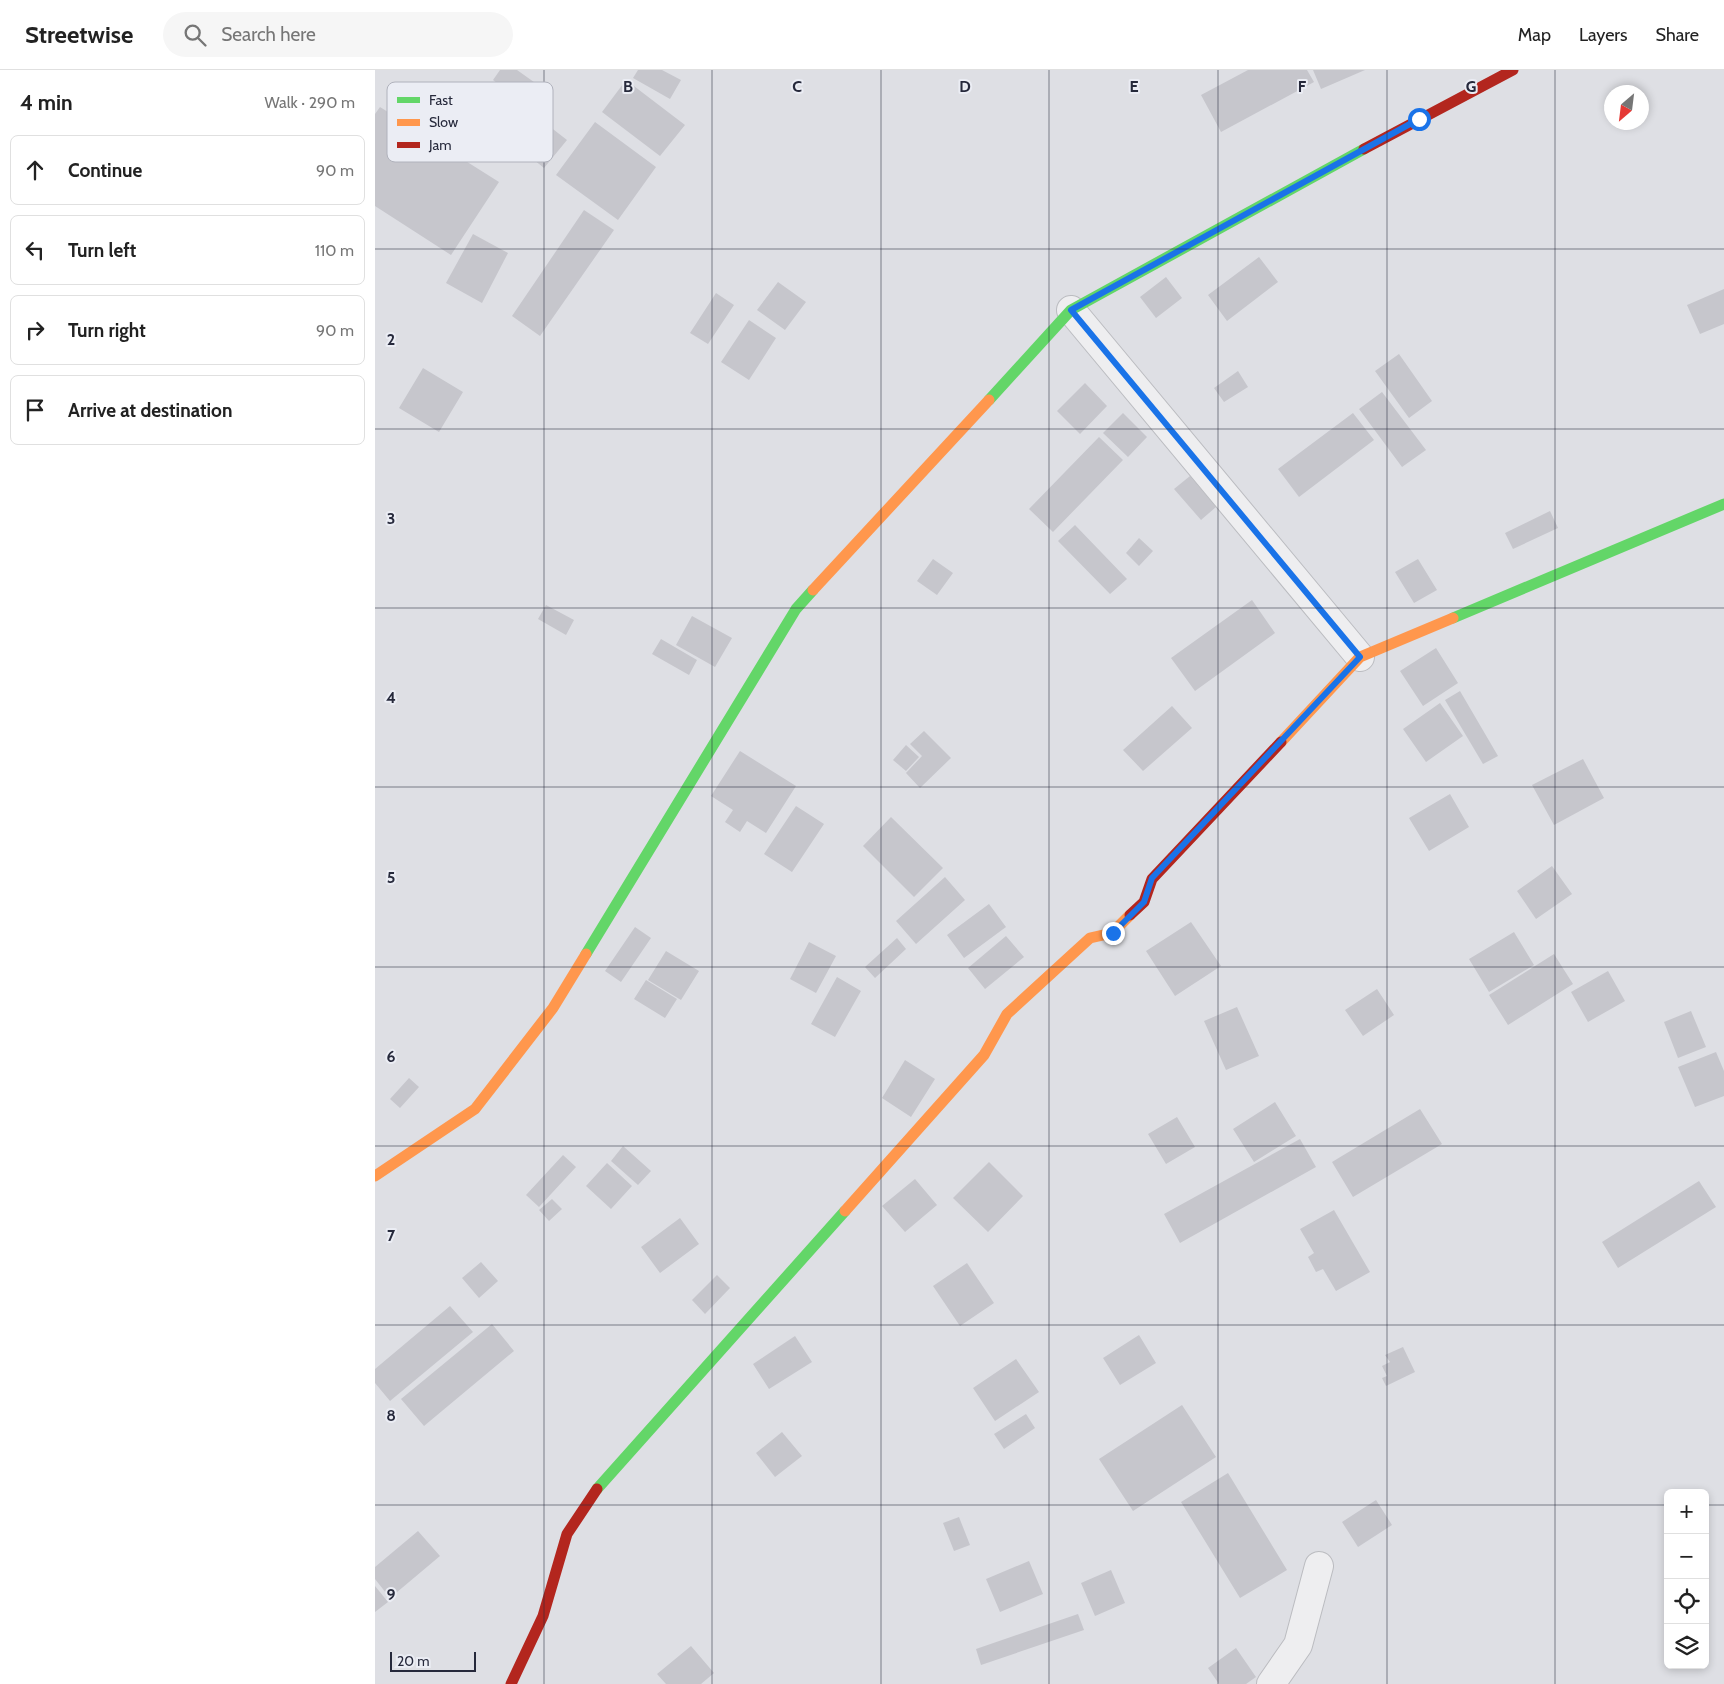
<!DOCTYPE html>
<meta charset="utf-8">
<style>
body{margin:0;font-family:Cabin,sans-serif;background:#f6f6f6;color:#222}
.controls{position:absolute;right:15px;bottom:15px;display:grid;overflow:hidden;border-radius:8px;box-shadow:0 2px 8px #0003}
.controls button{width:45px;height:45px;display:grid;place-items:center;padding:0;border:0;border-bottom:1px solid #e0e0e0;background:#fff;color:#222;font:25px sans-serif}
.compass{position:absolute;left:1229px;top:15px;width:45px;height:45px;border-radius:50%;background:#fff;box-shadow:0 2px 8px #0003;rotate:208deg}
.scale{position:absolute;left:15px;bottom:12px;width:86px;box-sizing:border-box;padding-left:5px;border:2px solid #26293b;border-top:0;font-size:14px;line-height:18px;white-space:nowrap;color:#26293b;-webkit-text-stroke:4px #ebedf4;paint-order:stroke}
.stop{position:absolute;width:15px;height:15px;margin:-11px;border:4px solid #1a73e8;border-radius:50%;background:#fff}
.stop.end{background:#1a73e8;border-color:#fff;box-shadow:0 1px 5px #0008}
.list{margin:0;padding:0;list-style:none}
h2{display:flex;justify-content:space-between;align-items:center;height:65px;margin:0;padding:0 20px;font-size:21px}
h2 small{font-size:16px;font-weight:400;color:#767676}
.list li{display:grid;grid-template-columns:32px 1fr auto;gap:15px;align-items:center;box-sizing:border-box;height:70px;margin:0 10px 10px;padding:0 10px;border:1px solid #e0e0e0;border-radius:8px}
.list b{display:block;font-size:19px;white-space:nowrap}
.list em{font-size:16px;font-style:normal;color:#767676}
.icon{flex:none;width:28px;height:28px;fill:none;stroke:currentColor;stroke-width:2;stroke-linecap:round;stroke-linejoin:round}
.map{position:relative;flex:none;width:1349px;height:1614px;overflow:hidden}
header{display:flex;align-items:center;gap:30px;box-sizing:border-box;height:70px;padding:0 25px;background:#fff;border-bottom:1px solid #e0e0e0}
header strong{font-size:24px}
nav{display:flex;gap:28px;margin-inline-start:auto;font-size:18px}
.search{width:350px;height:45px;background:#f6f6f6;display:flex;align-items:center;gap:12px;box-sizing:border-box;padding:0 18px;border-radius:28px;color:#767676;font-size:19px}
main{display:flex}
aside{flex:1;background:#fff}
.map>svg:first-child{display:block}
</style>
<header>
<strong>Streetwise</strong>
<div class="search"><svg class="icon" aria-label="search" viewBox="0 0 24 24"><circle cx="10" cy="10" r="6"/><path d="M15 15l6 6"/></svg>Search here</div>
<nav><a>Map</a><a>Layers</a><a>Share</a></nav>
</header>
<main>
<aside>
<h2>4 min<small>Walk · 290 m</small></h2>
<ul class="list">
<li><svg class="icon" aria-label="ahead" viewBox="0 0 24 24"><path d="M12 20V5M6 11l6-6 6 6"/></svg><div><b>Continue</b></div><em>90 m</em></li>
<li><svg class="icon" aria-label="left" viewBox="0 0 24 24"><path d="M17 20v-9H6M10 6l-5 5 5 5"/></svg><div><b>Turn left</b></div><em>110 m</em></li>
<li><svg class="icon" aria-label="right" viewBox="0 0 24 24"><path d="M7 20v-9h11M14 6l5 5-5 5"/></svg><div><b>Turn right</b></div><em>90 m</em></li>
<li><svg class="icon" aria-label="arrive" viewBox="0 0 24 24"><path d="M6 21V4h12l-3 4 3 4H6"/></svg><div><b>Arrive at destination</b></div></li>
</ul>
</aside>
<div class="map">
<svg width="1349" height="1614" viewBox="0 0 1349 1614">
<rect width="100%" height="100%" fill="#dedfe4"/>
<path fill="#c6c6cc" d="M125,0H142L173,22L138,70L124,60L145,30L118,10Z
M263,0H287L306,10L295,29L258,8Z
M873,0H932L939,12L846,62L826,25Z
M938,0H990L946,19Z
M251,10L310,55L285,86L227,42Z
M5,37L124,112L76,185L0,136V44Z
M165,49L192,70L169,98L143,77Z
M220,52L281,97L243,150L181,105Z
M209,140L239,160L165,266L137,246Z
M98,164L133,183L107,233L71,213Z
M884,187L903,212L852,251L833,225Z
M791,207L807,228L781,248L765,227Z
M403,212L431,232L410,260L382,240Z
M1349,219V254L1325,264L1312,235Z
M341,223L359,235L333,274L315,263Z
M374,250L401,268L374,310L346,292Z
M1024,284L1057,331L1034,348L1000,301Z
M48,298L88,322L64,362L24,338Z
M863,301L873,317L849,332L839,318Z
M710,313L732,336L705,364L682,341Z
M1007,322L1051,380L1027,397L984,339Z
M748,343L772,367L753,387L728,363Z
M978,343L999,370L924,427L903,399Z
M724,367L748,390L678,462L654,439Z
M815,406L841,437L826,450L799,419Z
M1175,441L1183,458L1138,479L1130,463Z
M700,455L752,509L735,524L683,471Z
M764,468L778,481L764,496L751,483Z
M558,489L578,503L562,525L542,511Z
M1043,489L1062,520L1039,533L1020,502Z
M877,530L900,563L820,621L796,588Z
M171,535L199,550L191,565L163,549Z
M317,546L357,568L340,597L301,575Z
M286,569L322,590L314,605L277,584Z
M1061,578L1083,613L1048,636L1025,601Z
M1085,621L1123,686L1108,694L1070,630Z
M1065,633L1088,666L1051,692L1028,659Z
M797,636L817,658L768,701L748,680Z
M549,661L576,688L545,718L531,703L547,686L535,674Z
M531,675L544,687L531,701L518,690Z
M365,681L421,716L391,763L372,751L365,762L350,752L358,740L336,726Z
M1208,689L1229,728L1179,755L1157,715Z
M1075,724L1094,757L1054,781L1034,748Z
M421,736L449,754L417,802L389,784Z
M516,747L568,798L539,827L488,776Z
M1177,796L1197,824L1161,849L1142,821Z
M570,807L590,830L541,874L521,851Z
M614,834L631,857L589,888L572,865Z
M816,852L846,896L800,926L771,881Z
M260,857L276,868L246,912L230,901Z
M1139,862L1159,895L1114,922L1094,889Z
M631,866L649,887L610,919L593,898Z
M522,868L531,879L500,908L490,897Z
M434,872L461,886L441,923L415,909Z
M291,881L324,901L306,930L273,910Z
M1179,884L1198,914L1133,955L1114,925Z
M1233,901L1250,931L1213,952L1196,922Z
M462,907L486,921L460,967L436,954Z
M271,910L302,929L290,948L259,929Z
M1002,919L1019,945L988,966L970,940Z
M862,937L884,986L851,1000L829,951Z
M1316,941L1331,977L1303,988L1289,952Z
M1341,982L1349,1001V1026L1320,1037L1303,997Z
M530,990L560,1009L536,1047L507,1028Z
M34,1008L44,1017L25,1038L15,1029Z
M900,1032L921,1066L879,1092L858,1059Z
M1045,1039L1067,1074L978,1127L957,1092Z
M802,1047L820,1077L791,1094L773,1064Z
M925,1069L941,1097L805,1173L789,1144Z
M248,1076L276,1101L263,1115L236,1091Z
M188,1085L201,1097L164,1137L151,1125Z
M614,1092L648,1126L613,1162L578,1128Z
M232,1093L257,1116L236,1139L211,1116Z
M540,1109L562,1135L530,1162L507,1136Z
M1324,1111L1341,1137L1243,1198L1227,1172Z
M177,1129L187,1139L174,1151L164,1140Z
M959,1140L995,1202L961,1221L948,1199L941,1202L933,1187L939,1183L925,1159Z
M305,1148L324,1174L285,1203L266,1177Z
M106,1192L123,1211L104,1228L87,1208Z
M592,1193L619,1233L585,1256L558,1216Z
M342,1205L355,1218L330,1244L317,1230Z
M75,1236L98,1262L15,1331L0,1313V1299Z
M117,1254L139,1281L49,1356L26,1329Z
M764,1265L781,1293L745,1315L728,1288Z
M420,1266L437,1292L394,1319L378,1294Z
M1028,1277L1040,1302L1011,1316L1007,1308L1012,1306L1007,1296L1015,1292L1010,1285Z
M641,1289L664,1322L620,1351L598,1318Z
M807,1335L841,1387L758,1441L724,1389Z
M651,1344L660,1358L629,1379L619,1364Z
M407,1362L427,1386L400,1407L381,1383Z
M853,1403L912,1500L865,1528L806,1432Z
M1001,1430L1017,1455L983,1477L967,1452Z
M584,1447L595,1475L579,1481L568,1453Z
M43,1461L65,1486L15,1528L0,1509V1497Z
M654,1491L668,1524L625,1542L611,1509Z
M736,1500L750,1533L720,1546L706,1513Z
M0,1516L13,1532L0,1542Z
M703,1544L709,1560L606,1595L601,1579Z
M316,1576L339,1603L326,1614H291L282,1604Z
M861,1578L881,1607L871,1614H844L833,1598Z"/>
<g fill="none" stroke-linecap="round" stroke-linejoin="round">
<defs>
<path id="street" d="M696,240L985,587
M896,1614L923,1575L944,1496"/>
</defs>
<use href="#street" stroke="#bbbcc0" stroke-width="30"/>
<use href="#street" stroke="#eeeef0" stroke-width="28"/>
<path stroke="#63d668" stroke-width="11" d="M614,330L696,240L989,79
M1078,548L1349,434
M211,884L421,539L438,520
M222,1419L470,1141"/>
<path stroke="#ff974d" stroke-width="11" d="M438,520L614,330
M906,672L985,587L1078,548
M0,1106L100,1039L178,938L211,884
M470,1141L609,985L632,944L715,868L737,863L755,845"/>
<path stroke="#b3261e" stroke-width="11" d="M989,79L1138,0
M755,845L769,832L777,809L906,672
M136,1614L168,1546L192,1464L222,1419"/>
</g>
<g fill="none" stroke-linecap="round" stroke-linejoin="round">
<path stroke="#1a73e8" stroke-width="6" d="M738,863L769,832L777,808L985,587L696,240L1044,49"/>
</g>
<path fill="none" stroke="#26293b" stroke-width="1" stroke-opacity="0.55" d="M169,0V1614M337,0V1614M506,0V1614M674,0V1614M843,0V1614M1012,0V1614M1180,0V1614M0,179H1349M0,359H1349M0,538H1349M0,717H1349M0,897H1349M0,1076H1349M0,1255H1349M0,1435H1293M1330,1435H1349"/>
<rect x="12" y="12" width="166" height="80" rx="8" fill="#ebedf4" stroke="#b0b2bc" stroke-width="1"/>
<rect x="22" y="27" width="23" height="6" fill="#63d668"/>
<rect x="22" y="49" width="23" height="7" fill="#ff974d"/>
<rect x="22" y="72" width="23" height="6" fill="#b3261e"/>
<g font-size="14" fill="#26293b">
<text x="54" y="35">Fast</text>
<text x="54" y="57">Slow</text>
<text x="54" y="80">Jam</text>
</g>
<g font-size="16" text-anchor="middle" font-weight="bold" fill="#26293b" stroke="#ebedf4" stroke-width="4" stroke-linejoin="round" paint-order="stroke">
<text x="253" y="22">B</text>
<text x="422" y="22">C</text>
<text x="590" y="22">D</text>
<text x="759" y="22">E</text>
<text x="927" y="22">F</text>
<text x="1096" y="22">G</text>
<text x="16" y="275">2</text>
<text x="16" y="454">3</text>
<text x="16" y="633">4</text>
<text x="16" y="813">5</text>
<text x="16" y="992">6</text>
<text x="16" y="1171">7</text>
<text x="16" y="1351">8</text>
<text x="16" y="1530">9</text>
</g>
</svg>
<div class="controls">
<button>+</button>
<button>−</button>
<button><svg class="icon" aria-label="locate" viewBox="0 0 24 24"><circle cx="12" cy="12" r="6"/><path d="M12 2v4M12 18v4M2 12h4M18 12h4"/></svg></button>
<button><svg class="icon" aria-label="layers" viewBox="0 0 24 24"><path d="M12 4l9 5-9 5-9-5zM3 14l9 5 9-5"/></svg></button>
</div>
<svg class="compass" viewBox="-18 -18 36 36"><path d="M0-13l5 13h-10z" fill="#e53935"/><path d="M0 13l5-13h-10z" fill="#767676"/></svg>
<div class="scale">20 m</div>
<div class="stop" style="left:1044px;top:49px"></div>
<div class="stop end" style="left:738px;top:863px"></div>
</div>
</main>
